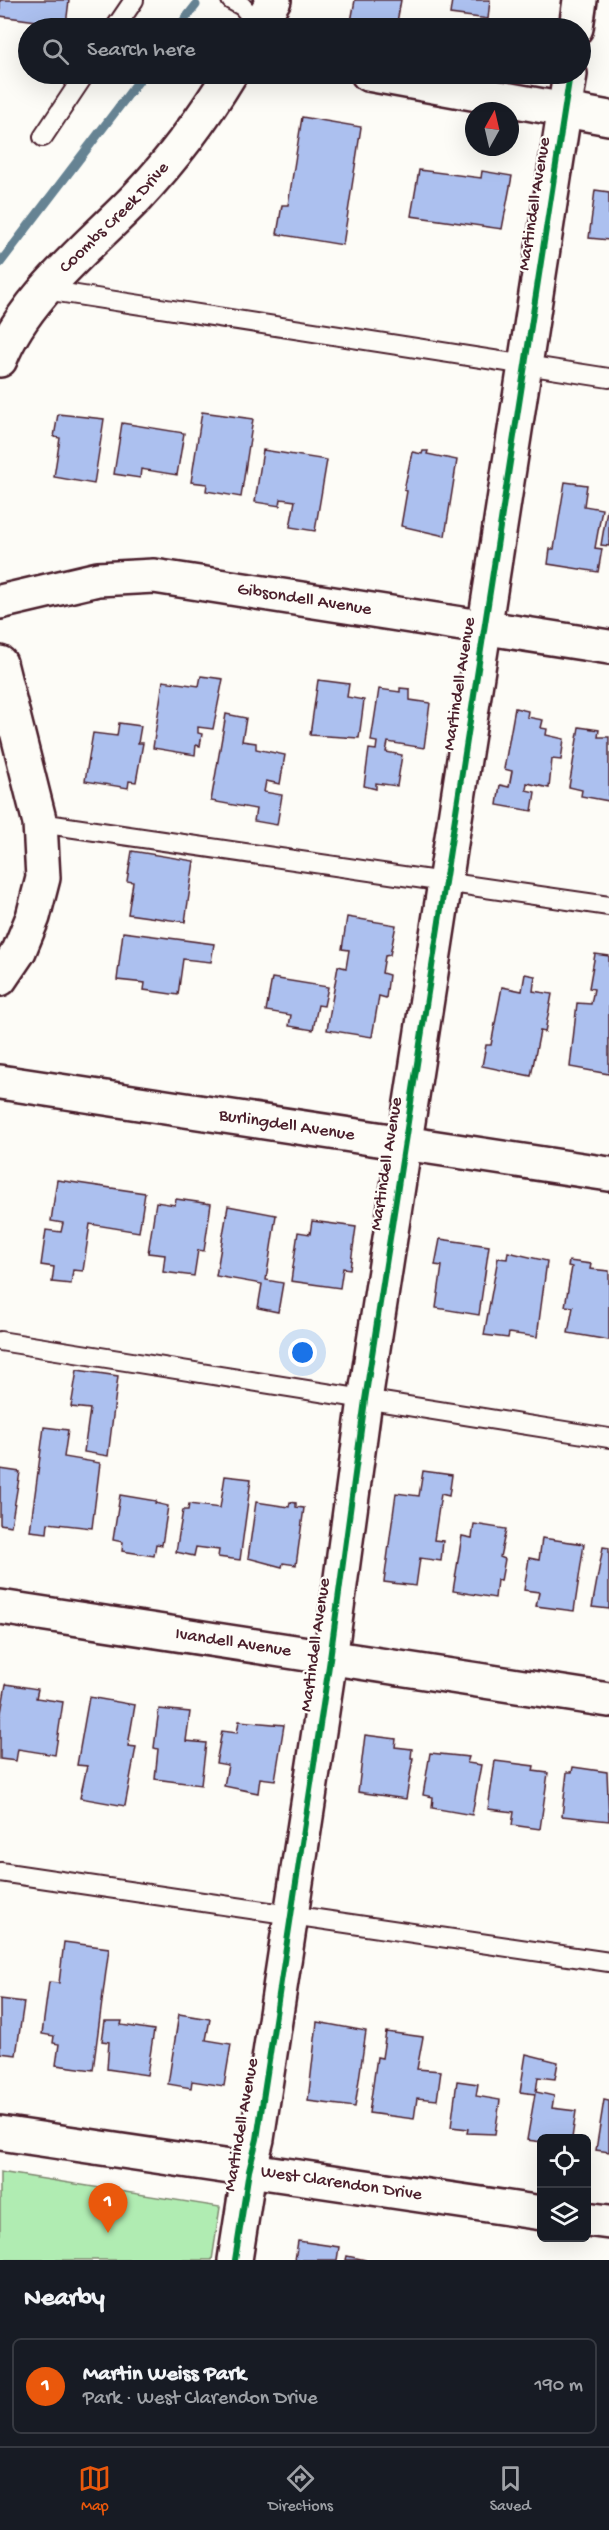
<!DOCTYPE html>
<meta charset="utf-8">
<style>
body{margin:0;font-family:"Gochi Hand",sans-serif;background:#242831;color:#f1f3f6}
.controls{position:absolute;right:18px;bottom:18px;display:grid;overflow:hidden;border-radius:9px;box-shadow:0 6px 24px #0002}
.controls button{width:54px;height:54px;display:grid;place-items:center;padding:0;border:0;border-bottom:2px solid #363941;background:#171b24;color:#f1f3f6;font:30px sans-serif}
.compass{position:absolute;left:465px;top:102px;width:54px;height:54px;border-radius:50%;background:#171b24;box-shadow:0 6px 24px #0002;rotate:8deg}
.you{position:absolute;left:303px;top:1353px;width:21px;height:21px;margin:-15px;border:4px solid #fff;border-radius:50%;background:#1a73e8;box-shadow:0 0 0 9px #1a73e833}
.badge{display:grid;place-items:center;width:39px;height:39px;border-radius:50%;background:#ea580c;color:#fff;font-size:20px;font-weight:700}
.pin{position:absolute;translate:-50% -50px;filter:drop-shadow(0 2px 3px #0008)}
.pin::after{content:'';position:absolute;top:32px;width:21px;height:18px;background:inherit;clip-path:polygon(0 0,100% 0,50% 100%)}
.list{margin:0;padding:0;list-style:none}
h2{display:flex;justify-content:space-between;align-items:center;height:78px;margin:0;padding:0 24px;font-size:26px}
h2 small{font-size:20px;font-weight:400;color:#9ea1a6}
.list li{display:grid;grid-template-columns:39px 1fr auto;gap:18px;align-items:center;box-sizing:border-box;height:96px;margin:0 12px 12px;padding:0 12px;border:2px solid #363941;border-radius:9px}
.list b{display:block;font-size:22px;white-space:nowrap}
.list p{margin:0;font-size:20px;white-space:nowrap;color:#9ea1a6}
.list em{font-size:20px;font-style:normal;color:#9ea1a6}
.icon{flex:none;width:33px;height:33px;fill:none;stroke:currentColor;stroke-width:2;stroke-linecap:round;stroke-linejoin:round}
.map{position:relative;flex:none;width:609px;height:2260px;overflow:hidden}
.search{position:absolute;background:#171b24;box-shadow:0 6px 24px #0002;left:18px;right:18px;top:18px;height:66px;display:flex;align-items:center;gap:15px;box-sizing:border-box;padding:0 21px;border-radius:33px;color:#9ea1a6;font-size:22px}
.sheet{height:186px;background:#171b24}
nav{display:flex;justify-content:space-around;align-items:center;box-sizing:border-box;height:84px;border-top:2px solid #363941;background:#171b24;font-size:16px;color:#9ea1a6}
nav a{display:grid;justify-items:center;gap:3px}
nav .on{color:#ea580c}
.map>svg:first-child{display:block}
</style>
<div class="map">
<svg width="609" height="2260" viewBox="0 0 609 2260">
<rect width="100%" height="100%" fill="#fdfcf7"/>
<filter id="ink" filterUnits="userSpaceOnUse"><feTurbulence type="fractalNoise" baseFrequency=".0167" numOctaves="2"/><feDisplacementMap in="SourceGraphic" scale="12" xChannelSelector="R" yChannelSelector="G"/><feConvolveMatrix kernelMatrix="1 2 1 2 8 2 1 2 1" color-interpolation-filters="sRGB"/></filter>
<g filter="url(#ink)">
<path fill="#b0ecb2" stroke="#7d866e" stroke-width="1.5" d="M0,2172L220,2207L212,2260H0Z"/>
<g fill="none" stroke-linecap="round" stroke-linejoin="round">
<path stroke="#668393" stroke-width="9" d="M178,28L196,5
M0,263L144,74"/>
</g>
<path fill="#acc0ef" stroke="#4a1f2b" stroke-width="1.5" d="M0,0H69L66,25L0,16Z
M355,0H401L396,28L350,27Z
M452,0H490L488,19L450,14Z
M302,117L361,127L343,245L277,234L282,205H288Z
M419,170L481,178L482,171L512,176L502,229L411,216Z
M595,190L609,192V240L589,238Z
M202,412L253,419L241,497L206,491L207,484L191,482Z
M58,414L104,419L94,484L54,477L60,438L54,437Z
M122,423L184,433L177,475L141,469L140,478L114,474Z
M263,450L327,460L315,531L290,527L295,501L281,499L280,506L255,502Z
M423,451H428L427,454L457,460L445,536L401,526L407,491L404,490L412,452L422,454Z
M565,482L587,485L584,506L602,509L595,548L602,549L598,572L548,564L550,549H554Z
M607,510H609V546L601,545Z
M201,676L223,679L213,729L198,727V733L202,734L200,746L196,745L195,755L153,748L163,681L199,686Z
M318,680L349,684L347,697L364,700L359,738L310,735Z
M400,688L410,689V700L430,703L424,748L388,742L386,752L402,755L397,786L376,783V789L364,786L369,749L376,750L377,742L371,741L379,689L400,692Z
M515,708L528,711L527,717L543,720L541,728L547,729L546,735L564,739L561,760L552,759L549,788L527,783L526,790L535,792L532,811L497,805L500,785L509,787L512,771L504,769Z
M226,714L246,718L242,741L256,743V749L285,755L280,784L266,781L264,792L282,795L277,825L254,821L256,809L211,801Z
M119,723L141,726L138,743H143L136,782L129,781L128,788L85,781L93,733L117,736Z
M579,727L599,730L598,737H609V801L581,796L582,790L569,787Z
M132,851L194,861L185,922L128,914L133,882L127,881Z
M347,917L396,925L390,955L385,956L382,973L389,975L386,998L379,996L372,1037L327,1030L338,966L346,968L349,950L342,949Z
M123,932L214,944L211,962L183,959L178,995L144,990L145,983L117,980Z
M595,954L609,956V1074L570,1067L577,1003L591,1004L594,989L589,988Z
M525,974L535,976L533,991L552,994L545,1032L540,1031L531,1076L482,1066L486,1045H491L502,987L522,991Z
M272,978L328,987L324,1006L318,1005L313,1030L289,1026L291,1015L266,1011Z
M57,1180L145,1193L139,1232L90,1224L83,1271L73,1270L71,1284L52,1282L54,1267L41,1265L46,1230L61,1232L63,1223L51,1221Z
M176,1199L211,1204L204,1251L198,1250L194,1276L163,1272L165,1255L148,1253L156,1202L175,1205Z
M228,1206L276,1215L266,1280L283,1283L278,1312L258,1308L262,1284L216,1276Z
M312,1221L356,1227L350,1269L343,1268L340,1288L291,1281L298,1232L310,1234Z
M440,1239L489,1246L479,1315L436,1308L442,1266L435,1265Z
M508,1252L547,1261L537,1337L509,1333L508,1338L484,1335L498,1258L507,1259Z
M569,1261L591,1264L590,1269L609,1271V1340L568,1333L573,1307L565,1306L572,1267L568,1266Z
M77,1370L118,1376L108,1456L84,1452L90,1409L71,1407Z
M44,1427L68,1430L64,1457L100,1463L92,1528L48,1523L47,1533L30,1531Z
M0,1469L20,1472L11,1526L0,1524Z
M423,1471L452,1475L449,1496L441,1494L434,1540L443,1541L441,1561L420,1558L416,1586L384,1582L396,1493L419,1496Z
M225,1476L251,1479L240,1560L218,1557L219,1550L196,1547L194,1556L176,1552L183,1510H188L189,1504L220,1508Z
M120,1495L156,1501L155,1503L168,1506L162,1545L156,1544L154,1556L122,1551L123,1542L113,1540Z
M256,1502L289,1507L290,1502L296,1503V1507L304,1508L296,1565L283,1563L282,1567L248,1558Z
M474,1524L506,1529L500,1557L505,1559L501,1581L497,1580L495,1598L453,1591L462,1536L472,1538Z
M542,1538L584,1544L574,1611L536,1606L539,1592L524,1590L529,1558L539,1560Z
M603,1547L609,1548V1609L592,1607Z
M6,1684L38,1689L36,1698L63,1702L55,1755L18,1749L16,1761L0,1759V1718Z
M89,1697L135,1705L128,1746L136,1747L125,1806L80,1798L87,1766L77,1765Z
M159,1709L190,1712L186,1741L206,1743L201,1785L155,1779L158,1749L154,1748Z
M239,1721L284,1725L275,1780L260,1778L258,1793L224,1786L228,1765L216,1763L222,1731L237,1733Z
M365,1735L396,1739L395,1747L412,1749L411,1758H413L406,1799L358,1792Z
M430,1753L469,1757L467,1763L481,1765L472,1815L432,1808L433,1797L423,1795Z
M495,1761L534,1766L533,1771L548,1773L540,1829L512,1825L514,1812L488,1809Z
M573,1767L607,1772L609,1821L562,1816L567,1772H572Z
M64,1942L109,1948L93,2070L56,2065L59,2044L53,2043L54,2036L42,2034L49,1982L59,1983Z
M0,1999L24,2002L16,2055L0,2053Z
M179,2014L210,2019L206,2040L231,2044L224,2086L192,2081L191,2088L168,2084Z
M105,2021H122L121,2025L154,2030L147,2075L107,2069L109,2042L102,2041Z
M317,2022L366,2031L355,2107L308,2101Z
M386,2032L423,2037L417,2069L441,2071L437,2100L417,2098L414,2119L369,2113L377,2057L382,2058Z
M526,2054L558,2062L555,2079L538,2077L536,2092L554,2096L552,2108L576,2111L572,2138H542V2142L527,2140L535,2094L520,2092Z
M457,2081L478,2084L476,2096L500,2100L495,2134L467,2133L468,2129L451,2127Z
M604,2100L609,2101V2152L596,2150Z
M298,2241L339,2247L337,2260H295Z
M347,2256L366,2260H346Z"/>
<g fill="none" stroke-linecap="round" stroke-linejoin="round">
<defs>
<path id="service" d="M231,0L242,6L259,26
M115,28L134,0
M43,137L85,74
M45,290L609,378
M40,823L609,906
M0,1341L609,1438
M0,1872L609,1962"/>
<g id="minor">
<path d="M257,28L274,0"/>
<path d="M576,28L580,0"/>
<path d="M368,74L609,118"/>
<path id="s1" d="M0,360C24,297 91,245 137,197C172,160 204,117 230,74"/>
<path id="s2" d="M0,602L98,579L154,576L609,647"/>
<path d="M0,663L40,823L43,878L33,917L19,951L0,979"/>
<path id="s3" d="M0,1082L609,1174"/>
<path id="s4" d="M0,1607L609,1700"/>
<path d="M235,2260L249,2171L257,2139L330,1659L365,1400L570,74"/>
</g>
<g id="tertiary">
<path id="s5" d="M0,2133L542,2213"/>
<path d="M586,2219L609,2222"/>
</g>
</defs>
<use href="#service" stroke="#4a1f2b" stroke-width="22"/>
<use href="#minor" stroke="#4a1f2b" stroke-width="38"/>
<use href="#tertiary" stroke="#4a1f2b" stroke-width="38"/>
<use href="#service" stroke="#fdfcf7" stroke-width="18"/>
<use href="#minor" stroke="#fdfcf7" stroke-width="33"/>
<use href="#tertiary" stroke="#fdfcf7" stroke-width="33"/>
<defs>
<path id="cycleway" d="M235,2260L249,2171L257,2139L330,1659L365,1400L570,74"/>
</defs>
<use href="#cycleway" stroke="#fdfcf7" stroke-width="10"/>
<use href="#cycleway" stroke="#00873e" stroke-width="6"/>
</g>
</g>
<g text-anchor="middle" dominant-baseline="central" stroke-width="4.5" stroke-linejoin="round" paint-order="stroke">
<g font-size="18" fill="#4a1f2b" stroke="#fdfcf7">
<text transform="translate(535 204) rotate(-81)">Martindell Avenue</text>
<text stroke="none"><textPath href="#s1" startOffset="184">Coombs Creek Drive</textPath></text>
<text stroke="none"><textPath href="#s2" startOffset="309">Gibsondell Avenue</textPath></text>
<text transform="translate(460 684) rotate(-81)">Martindell Avenue</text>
<text stroke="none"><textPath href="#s3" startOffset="290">Burlingdell Avenue</textPath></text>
<text transform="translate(387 1164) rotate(-81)">Martindell Avenue</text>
<text stroke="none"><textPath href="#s4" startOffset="236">Ivandell Avenue</textPath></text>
<text transform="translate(316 1645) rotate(-82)">Martindell Avenue</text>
<text transform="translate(242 2125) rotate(-80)">Martindell Avenue</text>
<text stroke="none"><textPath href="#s5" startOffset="345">West Clarendon Drive</textPath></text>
</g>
</g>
</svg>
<div class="controls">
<button><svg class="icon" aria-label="locate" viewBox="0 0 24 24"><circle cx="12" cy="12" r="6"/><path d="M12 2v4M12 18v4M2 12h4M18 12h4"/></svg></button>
<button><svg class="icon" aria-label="layers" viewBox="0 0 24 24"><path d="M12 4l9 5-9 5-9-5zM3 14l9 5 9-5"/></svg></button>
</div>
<svg class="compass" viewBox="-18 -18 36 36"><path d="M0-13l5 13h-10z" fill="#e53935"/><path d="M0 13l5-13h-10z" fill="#9ea1a6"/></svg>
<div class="you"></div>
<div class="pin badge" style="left:108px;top:2233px">1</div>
<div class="search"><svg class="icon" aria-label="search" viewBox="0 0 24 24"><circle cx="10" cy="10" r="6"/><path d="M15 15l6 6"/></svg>Search here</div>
</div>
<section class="sheet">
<h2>Nearby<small></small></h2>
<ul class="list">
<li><span class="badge">1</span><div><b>Martin Weiss Park</b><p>Park · West Clarendon Drive</p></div><em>190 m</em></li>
</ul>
</section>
<nav>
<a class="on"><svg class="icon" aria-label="map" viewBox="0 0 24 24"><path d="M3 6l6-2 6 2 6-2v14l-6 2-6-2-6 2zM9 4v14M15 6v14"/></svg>Map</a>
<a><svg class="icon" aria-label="directions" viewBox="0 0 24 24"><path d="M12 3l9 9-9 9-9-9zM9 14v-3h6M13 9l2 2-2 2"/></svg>Directions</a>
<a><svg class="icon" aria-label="saved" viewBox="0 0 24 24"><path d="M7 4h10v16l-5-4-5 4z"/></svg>Saved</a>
</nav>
